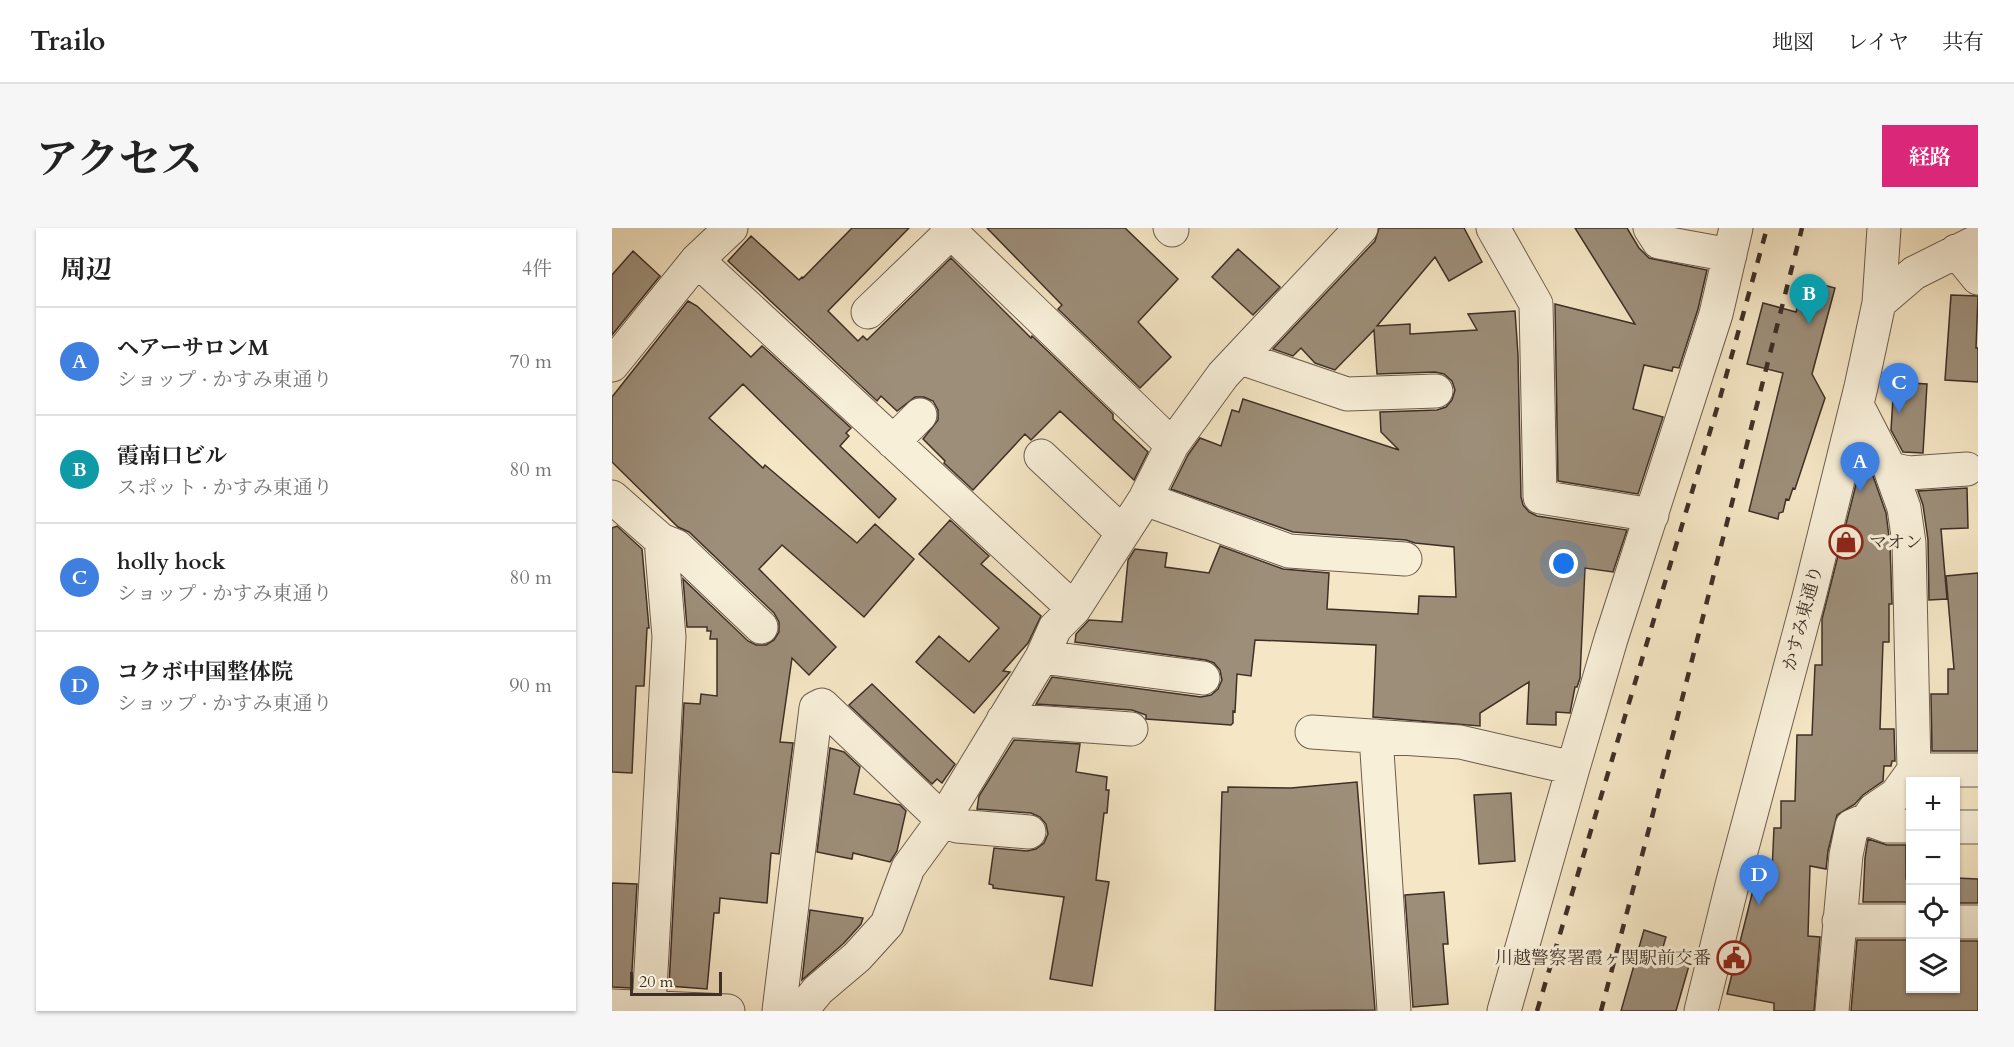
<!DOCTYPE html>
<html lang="ja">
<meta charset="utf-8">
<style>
body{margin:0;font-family:Cardo,"Noto Serif JP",serif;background:#f6f6f6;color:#222}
.controls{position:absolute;right:18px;bottom:18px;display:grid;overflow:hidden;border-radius:0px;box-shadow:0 2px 4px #0004}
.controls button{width:54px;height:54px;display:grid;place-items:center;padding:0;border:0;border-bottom:2px solid #e0e0e0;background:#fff;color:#222;font:30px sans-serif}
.scale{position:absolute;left:18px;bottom:15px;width:92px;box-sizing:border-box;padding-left:6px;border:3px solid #3e2f27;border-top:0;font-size:16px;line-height:21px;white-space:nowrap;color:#3e2f27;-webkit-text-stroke:4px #f8efd9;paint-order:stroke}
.you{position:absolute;left:952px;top:336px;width:21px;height:21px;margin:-15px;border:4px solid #fff;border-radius:50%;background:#1a73e8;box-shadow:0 0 0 9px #1a73e833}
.badge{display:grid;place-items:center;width:39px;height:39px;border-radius:50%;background:#db2777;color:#fff;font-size:20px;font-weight:700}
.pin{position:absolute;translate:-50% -50px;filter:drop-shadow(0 2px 3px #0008)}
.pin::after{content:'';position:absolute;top:32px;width:21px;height:18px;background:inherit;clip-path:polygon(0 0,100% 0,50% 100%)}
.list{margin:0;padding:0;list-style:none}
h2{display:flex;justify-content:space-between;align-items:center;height:78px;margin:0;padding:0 24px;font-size:26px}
h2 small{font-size:20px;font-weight:400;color:#767676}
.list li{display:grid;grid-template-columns:39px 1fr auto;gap:18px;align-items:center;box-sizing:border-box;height:108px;padding:0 24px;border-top:2px solid #e0e0e0}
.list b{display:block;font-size:22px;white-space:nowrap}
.list p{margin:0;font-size:20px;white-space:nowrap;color:#767676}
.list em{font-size:20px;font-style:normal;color:#767676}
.icon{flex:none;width:33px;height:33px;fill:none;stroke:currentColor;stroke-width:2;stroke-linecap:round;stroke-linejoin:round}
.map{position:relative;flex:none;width:1366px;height:783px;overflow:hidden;border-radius:0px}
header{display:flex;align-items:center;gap:36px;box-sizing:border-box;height:84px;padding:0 30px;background:#fff;border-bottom:2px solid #e0e0e0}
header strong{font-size:28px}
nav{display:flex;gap:33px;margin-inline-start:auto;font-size:21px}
.intro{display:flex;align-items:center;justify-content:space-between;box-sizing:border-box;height:144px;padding:0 36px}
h1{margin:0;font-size:42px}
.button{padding:15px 27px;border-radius:0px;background:#db2777;color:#fff;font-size:21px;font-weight:700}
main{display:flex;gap:36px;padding:0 36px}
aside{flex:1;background:#fff;border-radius:0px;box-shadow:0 2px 4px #0004}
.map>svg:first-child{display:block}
</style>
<header>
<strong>Trailo</strong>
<nav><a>地図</a><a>レイヤ</a><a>共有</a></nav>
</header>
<div class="intro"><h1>アクセス</h1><a class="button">経路</a></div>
<main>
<aside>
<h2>周辺<small>4件</small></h2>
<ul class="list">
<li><span class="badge" style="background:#3f7fe0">A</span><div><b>ヘアーサロンM</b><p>ショップ · かすみ東通り</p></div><em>70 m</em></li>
<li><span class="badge" style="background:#0f9aa8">B</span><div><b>霞南口ビル</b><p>スポット · かすみ東通り</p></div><em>80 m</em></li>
<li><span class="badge" style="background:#3f7fe0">C</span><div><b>holly hock</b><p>ショップ · かすみ東通り</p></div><em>80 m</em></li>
<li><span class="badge" style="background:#3f7fe0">D</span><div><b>コクボ中国整体院</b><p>ショップ · かすみ東通り</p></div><em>90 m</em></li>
</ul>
</aside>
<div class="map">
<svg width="1366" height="783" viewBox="0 0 1366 783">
<rect width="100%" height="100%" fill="#f5e6c5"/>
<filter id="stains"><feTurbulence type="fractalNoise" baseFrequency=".00333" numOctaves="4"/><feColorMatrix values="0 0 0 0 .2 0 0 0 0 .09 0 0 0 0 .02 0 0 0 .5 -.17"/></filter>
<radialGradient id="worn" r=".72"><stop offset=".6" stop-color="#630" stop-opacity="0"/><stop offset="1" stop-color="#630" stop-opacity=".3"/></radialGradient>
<path fill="#9d8e79" stroke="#3e2f27" stroke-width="1.5" d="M240,0H297L216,83L246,113L251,108L255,112L339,30L419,110L420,108L501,186V191L536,224L522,252L448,183L419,212L413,206L361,262L332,235L333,233L311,211L326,192V182L321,173L312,169H303L285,183L269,168L265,173L116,33L139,8L187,52L190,49L191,50Z
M375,0H513L566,51L526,94L559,129L528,160L446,81L450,77Z
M767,0H852L870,34L837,53L823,29L765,98L798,96V106L865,102L856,86L903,83L906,127L909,269L911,277L917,284L925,288L1015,302L1001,344L973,340L968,450L965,459H963L958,485L944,484V497L915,496L917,454L868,485V498L761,489L764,417L643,412L639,448L625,446L623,484L621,483V495L619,497L534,491V487L520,482L424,476L440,449L589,469L599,467L606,461L610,452L608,442L602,435L594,432L463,414L464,406L477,392L510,394L516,332L523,321L555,325L553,339L597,345L608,318L671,341L717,345L715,381L806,386L807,368L844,369L842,319L803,315L794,312L681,304L559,261L576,227L588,210L609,218L620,182L627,184L631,171L787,222L769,204L768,184L825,182L834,179L840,172L843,162L840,153L832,146L823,144L765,146L762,102L723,142L703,135L689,120L681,128L661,121L763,13Z
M963,0H1015L1027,20L1037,30L1095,42L1086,81L1067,140L1061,139L1060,143L1032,137L1021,181L1051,189L1026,266L946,253L943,76L1023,96Z
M626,21L668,59L641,87L600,49Z
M21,23L48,48L0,107V47Z
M1193,52L1223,60L1200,146L1213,170L1183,261L1181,260L1177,272L1174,271L1171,284L1167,285L1166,291L1137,283L1171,145L1135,136L1151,75L1184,84Z
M1339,67L1366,68L1364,120H1366V154L1333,152Z
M76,73L85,78L139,129L150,118L239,200L234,205L237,208L228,218L284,271L267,290L131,156L97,190L151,240L153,237L245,315L263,296L302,331L252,389L170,317L147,341L224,419L197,447L180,430L168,514L181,515L167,626L159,625L155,675L108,670L107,685H102L95,761L57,758L72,475L88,476L89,466L105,468V411H98L99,403H95V399H75L71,351L136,413L144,417H154L162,412L167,404V394L162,385L77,304L66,299L0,234V169Z
M1282,154L1315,156L1311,225L1291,224L1279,202Z
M1251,229L1261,248L1274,285L1278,317L1280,376H1277V414H1271L1268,501H1282L1283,533H1280L1279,538H1272L1271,553L1251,567L1243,576L1225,587L1216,623L1214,641L1198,638L1196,708L1208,709L1202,783H1162V775L1115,766L1146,642L1160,643L1162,600H1169V573H1183L1185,507H1200L1203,437H1210V391Z
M1355,260L1356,300L1329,301L1335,371L1317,372L1316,312L1311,277L1306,263Z
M338,292L377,328L369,336L429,388L416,415L391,443L398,444L362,485L304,434L327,408L357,434L387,400L307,326Z
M5,298L30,321L37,400H35L32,458H24L20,545L0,544V300Z
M1366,345V523H1320L1319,466H1336V441H1342L1334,348Z
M260,456L343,536L330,555L325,551L320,556L237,477Z
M402,512L468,516L464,544L495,549L494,562H497L495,585H492L484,652L497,654L480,758L438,751L452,669L381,660V657L377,656L382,620L415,623L424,621L432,615L436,606L434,596L428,589L419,585L365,581L367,568Z
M218,520L232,524L248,539L242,566L288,577L294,583L285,623L278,634L241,625L240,631L205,624Z
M745,554L763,782L603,783L610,564H616V559L679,560Z
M899,565L903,633L867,636L862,567Z
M1256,611L1275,617H1294V651H1299V674H1251L1253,630Z
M1344,650L1366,651V675H1344Z
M0,655L25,656L19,760L0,759Z
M832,664L836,716H831L836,776L801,779L793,667Z
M198,682L251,690L249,696L232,715L190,752Z
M1032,702L1054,709L1049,726L1078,734L1064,783H1009Z
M1245,712H1299V760H1344L1345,713H1366V783H1239Z"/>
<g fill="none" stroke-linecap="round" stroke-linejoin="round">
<defs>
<path id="minor" d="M335,0L560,217L611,147L749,0
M558,0L560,2
M881,0L924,76L928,269L1040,287
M1038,0L1047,14L1118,27
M1344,23L1366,50
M85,32L462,381
M1267,75L1302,45L1366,13
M256,84L339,4
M629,130L735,166L824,163
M0,137L85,32L119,0
M281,214L308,187
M429,228L511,305
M1278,241L1297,245L1355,241
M0,269L49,312L64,318L149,399
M533,271L677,323L793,331
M430,429L591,450
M391,492L519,501
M700,504L848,514L961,540
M764,508L782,783
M1302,542H1366
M1256,591L1275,598H1298
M1344,599H1366
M1227,693H1298
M1344,694H1366
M0,778L116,783
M37,780L57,409L49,312
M167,783L204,480L210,477L331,592L345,598L417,604
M189,783L206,762L245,729L275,696L296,640L331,592L430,429L443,400L462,381L533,271L560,217
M892,783L961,540L999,411L1104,86L1124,0
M1089,783L1120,657L1197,369L1249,159L1267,75L1272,0
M1220,783L1234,627L1240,598L1256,591L1262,582L1284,567L1302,542L1297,315L1292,280L1278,241L1245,177"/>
</defs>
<use href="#minor" stroke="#6c5d4e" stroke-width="35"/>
<use href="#minor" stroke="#f8efd9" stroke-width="33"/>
<path stroke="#3e2f27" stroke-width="4.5" stroke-dasharray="10 10" stroke-linecap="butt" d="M925,783L1108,170L1155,0
M989,783L1038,597L1190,0"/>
</g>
<defs>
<symbol id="shop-ring" viewBox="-11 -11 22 22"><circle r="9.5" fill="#f8efd9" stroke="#8f2418" stroke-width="1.5"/><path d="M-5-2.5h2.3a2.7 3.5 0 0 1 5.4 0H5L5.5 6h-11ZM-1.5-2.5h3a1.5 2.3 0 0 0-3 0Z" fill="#8f2418"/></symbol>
<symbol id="civic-ring" viewBox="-11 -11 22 22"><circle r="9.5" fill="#f8efd9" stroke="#8f2418" stroke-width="1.5"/><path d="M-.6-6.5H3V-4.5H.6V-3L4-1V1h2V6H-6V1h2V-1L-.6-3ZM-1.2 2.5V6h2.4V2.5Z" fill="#8f2418"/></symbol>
</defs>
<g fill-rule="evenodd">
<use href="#shop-ring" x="1215" y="295" width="38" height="38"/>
<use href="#civic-ring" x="1103" y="711" width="38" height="38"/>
</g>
<g text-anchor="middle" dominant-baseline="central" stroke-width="6" stroke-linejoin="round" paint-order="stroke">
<g font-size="18" fill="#3e2f27" stroke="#f8efd9" text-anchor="start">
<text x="1257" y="314">マオン</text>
<text x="1099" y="730" text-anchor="end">川越警察署霞ヶ関駅前交番</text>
</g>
<g font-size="18" fill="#3e2f27" stroke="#f8efd9">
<text transform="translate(1191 390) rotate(-75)">かすみ東通り</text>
</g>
</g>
<rect width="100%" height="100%" filter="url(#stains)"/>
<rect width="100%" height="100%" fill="url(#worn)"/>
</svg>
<div class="controls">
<button>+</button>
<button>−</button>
<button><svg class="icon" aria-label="locate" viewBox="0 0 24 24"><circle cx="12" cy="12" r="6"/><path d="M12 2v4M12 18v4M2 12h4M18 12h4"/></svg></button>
<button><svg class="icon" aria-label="layers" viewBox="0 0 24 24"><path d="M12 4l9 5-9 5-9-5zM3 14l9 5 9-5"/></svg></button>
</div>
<div class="scale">20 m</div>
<div class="you"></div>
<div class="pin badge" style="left:1248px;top:264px;background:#3f7fe0">A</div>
<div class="pin badge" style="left:1197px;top:96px;background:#0f9aa8">B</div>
<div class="pin badge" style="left:1287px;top:185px;background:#3f7fe0">C</div>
<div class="pin badge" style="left:1147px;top:677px;background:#3f7fe0">D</div>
</div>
</main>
